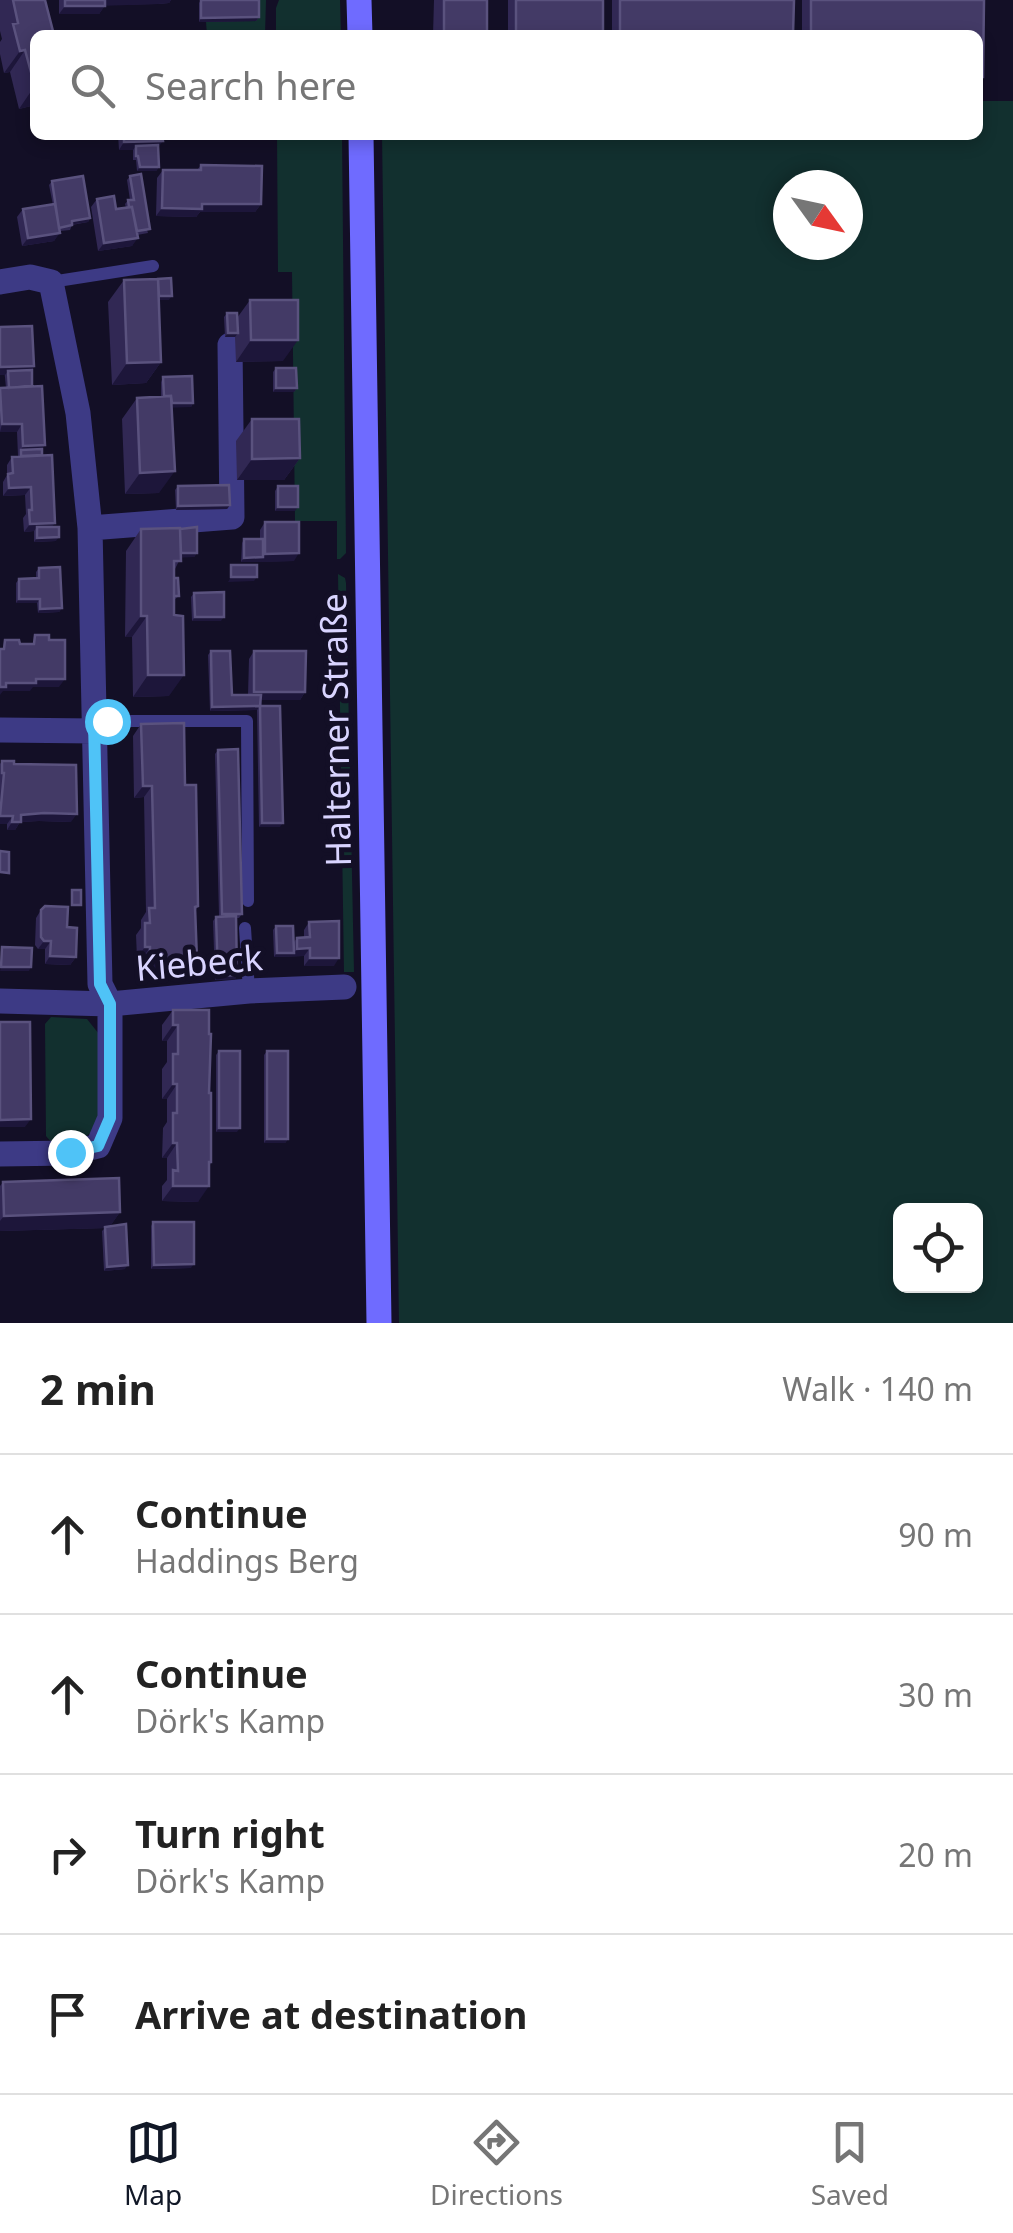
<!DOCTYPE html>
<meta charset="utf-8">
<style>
body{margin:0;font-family:"Noto Sans",sans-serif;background:#f2f2f2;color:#222}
.controls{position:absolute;right:30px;bottom:30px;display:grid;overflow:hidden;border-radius:15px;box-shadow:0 5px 15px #0003}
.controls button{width:90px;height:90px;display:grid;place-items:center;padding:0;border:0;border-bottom:2px solid #e0e0e0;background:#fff;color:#222;font:50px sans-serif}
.compass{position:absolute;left:773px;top:170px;width:90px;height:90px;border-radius:50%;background:#fff;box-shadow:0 5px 15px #0003;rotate:123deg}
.stop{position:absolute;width:30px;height:30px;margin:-22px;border:8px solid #4fc3f7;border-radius:50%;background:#fff}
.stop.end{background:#4fc3f7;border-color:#fff;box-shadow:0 2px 10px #0008}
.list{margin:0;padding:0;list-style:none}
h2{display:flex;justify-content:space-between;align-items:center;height:130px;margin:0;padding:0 40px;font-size:42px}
h2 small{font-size:32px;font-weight:400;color:#767676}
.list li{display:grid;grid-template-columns:65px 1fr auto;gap:30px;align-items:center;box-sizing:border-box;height:160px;padding:0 40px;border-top:2px solid #e0e0e0}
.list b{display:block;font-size:38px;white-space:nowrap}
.list p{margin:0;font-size:32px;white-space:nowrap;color:#767676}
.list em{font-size:32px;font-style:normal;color:#767676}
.icon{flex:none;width:55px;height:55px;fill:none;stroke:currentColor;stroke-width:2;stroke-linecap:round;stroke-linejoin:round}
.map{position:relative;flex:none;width:1013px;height:1323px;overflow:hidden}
.search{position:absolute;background:#fff;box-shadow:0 5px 15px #0003;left:30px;right:30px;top:30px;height:110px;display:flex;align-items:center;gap:25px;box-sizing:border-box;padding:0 35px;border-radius:15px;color:#767676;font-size:38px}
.sheet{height:770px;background:#fff}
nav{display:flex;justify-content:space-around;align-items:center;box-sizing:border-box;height:140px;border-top:2px solid #e0e0e0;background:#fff;font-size:28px;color:#767676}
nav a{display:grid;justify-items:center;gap:5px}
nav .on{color:#111827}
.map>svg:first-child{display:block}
</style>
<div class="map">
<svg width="1013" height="1323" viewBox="0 0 1013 1323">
<rect width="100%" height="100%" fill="#130f26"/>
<path fill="#12302f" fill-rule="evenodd" d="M256,0H266L265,35H207L206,22L256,21Z
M279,0H340L341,35H276V8Z
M978,101H1013V1323H399L382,135H978ZM788,185H848V245H788ZM900,1210H976V1286H900Z
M277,135H342L346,553L340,559H337V521H295L292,272H278Z
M338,574L345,578L346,583L354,972H344Z
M51,1017L87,1019L99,1034L102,1106L92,1132L82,1139L52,1143L46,1136L45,1024Z"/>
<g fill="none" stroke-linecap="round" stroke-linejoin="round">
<path stroke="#3d3a85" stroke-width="12" d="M51,282L153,266
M94,721H247L248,901
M245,928L249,991"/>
<path stroke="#3d3a85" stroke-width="25" d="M0,282L30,277L51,282L78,413L90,528L100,984L110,1004V1118L98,1146L71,1153L0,1154
M90,528L232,517L230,345
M0,730L95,731
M0,1001L110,1004L249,991L344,987"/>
<path stroke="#6f6bff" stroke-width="25" d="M359,0L360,35
M361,135L379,1323"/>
</g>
<path fill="#312854" d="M0,0H45L35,105L19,109L10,72L4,73L0,54V42L2,39L0,31Z
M59,0H171L169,3L158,4L105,5L99,14H59Z
M201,0H259V17L256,21L199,22V3Z
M434,0H487V35H433Z
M508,0H603V35H508Z
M612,0H794L793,35H612Z
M802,0H984L983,77L978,85V35H802Z
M118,135H162L158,148L159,167L156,171H137L136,160H133V150H119Z
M201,165L261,204L255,212H200L196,217L156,216L157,178L163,170H197Z
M130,176L148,233L137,235L132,246L98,251L91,207L97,199L116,209L126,208L125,204L128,200H130L127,180Z
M52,181L90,218L88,222L72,225L70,230L60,231L54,241L22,246L17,217L23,209L53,205L49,185Z
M124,280L169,300H159L161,362L146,383L112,385L108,302Z
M250,300L283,361L236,362L235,337H225L224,317L227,313L237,318Z
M0,327L34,366L32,370V386L52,527L56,541L34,542V531L24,532L23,518L26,514L25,495L3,496V482L7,475V465L12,457L18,456L17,432H0V388H6Z
M276,368L297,388L294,392H273V372Z
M163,377L193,403L191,407H172L159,493L125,494L122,419L137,398L161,396V382Z
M252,419L300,458L284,480H237L236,441Z
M178,486L230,505L227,509L176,510L175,490Z
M278,486L295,511H275V491Z
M265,522L294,561L241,562L242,543L244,539H260V530Z
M141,529L197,553L194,557H181L174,571V578L179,596L174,600L169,696L133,697L132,637H125L126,551Z
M39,568L62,608L59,612L38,613L37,603H16V583L19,579L36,578V572Z
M194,593L221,621H192L191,597Z
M211,651L232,695H248L249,659L254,651L305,692L300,700H261L280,827H259L257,710L210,711L208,655Z
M141,724L185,785L198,906L196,910L197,960L189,972L173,973L172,975L142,973V959L137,958L136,935L141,928V920L146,912L144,797L134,798L133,736Z
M218,750L242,914L239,918H236L237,975L235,979L215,980L213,921L216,917L219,916L215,754Z
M2,761L14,764L71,822L39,821L20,822L15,830H7V824H0V764Z
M41,910L67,927L76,957L70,965L45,964V949H38L35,945L36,918Z
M309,922L334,966H304V956L274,957L273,930L276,926L294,942L297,938H304V930Z
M173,1010L209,1093L211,1162L198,1202L162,1201V1186L167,1180V1158H162L163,1128L167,1122V1099H162V1069L167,1062V1041H162V1025Z
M219,1051L237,1132H216V1055Z
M267,1051L288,1139L285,1143H264V1055Z
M3,1182L120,1212L110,1226L125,1269L104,1271L102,1231L105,1228L0,1231V1186Z
M153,1222L191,1268L151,1269V1226Z"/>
<path fill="#1d163a" d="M103,0H171L169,3L158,4L99,6Z
M65,6H105L99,14H59Z
M259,17L256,21L199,22L201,18Z
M25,50L10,72L4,73L20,51Z
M34,87L35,105L19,109Z
M163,141L157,149L136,146L133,150H119L124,142Z
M140,167H159L156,171H137Z
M202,204H261L255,212H200L196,217L156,216L162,208Z
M90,218L88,222L69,225L72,221Z
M60,233L54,241L22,246L28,238Z
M138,238L132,246L98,251L104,243Z
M146,296H172L169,300H143Z
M228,333H238L235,337H225Z
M251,340H298L283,361L236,362Z
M161,362L146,383L112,385L127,363Z
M34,366L29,374L8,371L5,375H0V367Z
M276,388H297L294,392H273Z
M193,403L191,407L162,408L165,404Z
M2,424H22L17,432H0Z
M45,445L39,453L21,450L23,446Z
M300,458L284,480H237L252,459Z
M175,471L159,493L125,494L140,473Z
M31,487L25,495L3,496L9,488Z
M230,505L227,509L176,510L178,506Z
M278,507H298L295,511H275Z
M55,523L49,531L37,527L34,531L24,532L30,524Z
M59,537L56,541L34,542L37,538Z
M197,553L194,557L174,558L177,554Z
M299,553L294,561L260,562L265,554Z
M263,557L260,562H241L244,558Z
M231,577H257L254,581L228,582Z
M19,599H40L37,603H16Z
M62,608L59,612L38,613L40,609Z
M141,616H147L132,637H125Z
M195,617H224L221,621H192Z
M148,675H184L169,696L133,697Z
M36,679H65L59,687H33L30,691H3L0,695V687L6,683Z
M254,692H305L300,700H248Z
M260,706L257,710L210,711L212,707Z
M143,786H152L144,797L134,798Z
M44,813L77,814L71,822L39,821L20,822L15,830H7L12,822L21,815Z
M0,816H13L7,824H0Z
M262,823H283L280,827H259Z
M44,941H51L45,949H38Z
M145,947H150L142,959L137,958Z
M310,948L304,956L274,957L277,953H294L297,949Z
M50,956L76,957L70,965L45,964Z
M310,958H339L334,966H304Z
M197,960L189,972L173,973L172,975L142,973L150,961Z
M1,967H31L29,971H0Z
M237,975L235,979L215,980L218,976Z
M173,1025H178L167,1041H162Z
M173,1084H177L167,1099H162Z
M31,1119L25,1127H0V1120Z
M219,1128H240L237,1132H216Z
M267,1139H288L285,1143H264Z
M173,1143H177L167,1158H162Z
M173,1186H209L198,1202L162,1201Z
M120,1212L109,1228L0,1231V1221L4,1216Z
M194,1264L191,1268L151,1269L154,1265Z
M128,1265L125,1269L104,1271L107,1267Z"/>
<path fill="#433a66" stroke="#5a527e" stroke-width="2.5" d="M13,0H45L54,35H35V87L25,50L20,51L13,24L18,23Z
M65,0H105V6H65Z
M201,0H259V17L201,18Z
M444,0H487V35H444Z
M516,0H603V35H516Z
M620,0H794L793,35H620Z
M811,0H984L983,77H978V35H811Z
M124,135H162L163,141L124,142Z
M158,145L159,167H140L138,156H136V146Z
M201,165L262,166L261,204H202V209L162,208L163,170H201Z
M141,174L150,229L137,231L132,207H129L128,200H134L130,176Z
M83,176L90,218L72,221V225L59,228L52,181Z
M114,196L116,209L132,207L138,238L104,243L97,199Z
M55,204L60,233L28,238L23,209Z
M171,278L172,296H159L158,279Z
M158,279L161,362L127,363L124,280Z
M250,300H298V340H251Z
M227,313H237L238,333H228Z
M32,326L34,366L0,367V327Z
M276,368H296L297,388H276Z
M32,370V386L9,388L8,371Z
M192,376L193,403H172L171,396H164L163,377Z
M42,386L45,445L23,446L22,424H2L0,388Z
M171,396L175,471L140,473L137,398Z
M252,419H299L300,458L252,459Z
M42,449V455L21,456V450Z
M52,455L55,523L30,524L29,510H32L31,487L9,488L8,474L13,473L12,457Z
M229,485L230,505L178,506V486Z
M278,486H298V507H278Z
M265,522H299V553L265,554Z
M37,527H59V537L37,538Z
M197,527V553H181L180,529Z
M180,528L181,561H174V615L183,616L184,675H148L147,616H141V529Z
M244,539H263V557L244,558Z
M231,565H257V577H231Z
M60,567L62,608L40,609V599H19V579L39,578V568Z
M174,578H178L179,596H174Z
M224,592V617H195L194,593Z
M35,635H49V640H65V679H36V683H6V687H0V649H4L5,640H19L20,644H34Z
M211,651H230L232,695H261L260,706H280L283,823H262L260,706L212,707Z
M254,651H306L305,692H254Z
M184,723L185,785H196L198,906L195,907L197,960L180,961V963L150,961V947H145V923H150L149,908H155L152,786H143L141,724Z
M238,749L242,914H222L218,750Z
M2,761H14V764L76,765L77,814L44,813L21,815V822H12L13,816H0L4,773H2Z
M0,851L9,852V873L0,872Z
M72,890H81V905H72Z
M45,906L68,907L67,927L77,928L76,957L50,956L51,941H44L41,937V910Z
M236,916L237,975L218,976L216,917Z
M339,921V958H310V948L297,949V938L310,937L309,922Z
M276,926H293L294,953H277Z
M2,947L32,948L31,967H1Z
M173,1010H209V1034H211L209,1093H211V1162H209V1186H173V1170L178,1171L177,1143H173V1113H177V1084H173V1054H178V1025H173Z
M0,1022H30L31,1119L0,1120Z
M219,1051H240V1128H219Z
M267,1051H288V1139H267Z
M119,1178L120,1212L4,1216L3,1182Z
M153,1222H194V1264L154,1265Z
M126,1224L128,1265L107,1267L105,1227Z"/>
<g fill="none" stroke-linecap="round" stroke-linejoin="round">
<path stroke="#4fc3f7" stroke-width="12" d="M70,1152L98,1146L110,1118V1004L100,984L94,721H107"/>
</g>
<g text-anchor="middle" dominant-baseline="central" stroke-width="10" stroke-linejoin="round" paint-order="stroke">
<g font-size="35" fill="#d9d4ff" stroke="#130f26">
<text transform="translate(335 730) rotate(-91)">Halterner Straße</text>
<text transform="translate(199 962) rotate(-5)">Kiebeck</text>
</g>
</g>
</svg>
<div class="controls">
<button><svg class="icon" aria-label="locate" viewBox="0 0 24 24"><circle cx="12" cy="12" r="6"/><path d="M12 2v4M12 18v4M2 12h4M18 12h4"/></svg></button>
</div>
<svg class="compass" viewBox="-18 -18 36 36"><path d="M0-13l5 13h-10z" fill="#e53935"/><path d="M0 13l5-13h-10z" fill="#767676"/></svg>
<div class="stop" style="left:107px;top:721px"></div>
<div class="stop end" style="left:70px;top:1152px"></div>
<div class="search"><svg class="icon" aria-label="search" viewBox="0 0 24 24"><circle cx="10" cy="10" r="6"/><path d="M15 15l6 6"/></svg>Search here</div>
</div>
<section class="sheet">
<h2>2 min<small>Walk · 140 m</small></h2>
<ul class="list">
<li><svg class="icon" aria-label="ahead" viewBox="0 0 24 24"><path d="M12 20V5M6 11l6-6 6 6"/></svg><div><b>Continue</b><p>Haddings Berg</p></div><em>90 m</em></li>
<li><svg class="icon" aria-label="ahead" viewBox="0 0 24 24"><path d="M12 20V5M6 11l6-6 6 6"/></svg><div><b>Continue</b><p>Dörk's Kamp</p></div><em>30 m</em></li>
<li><svg class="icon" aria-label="right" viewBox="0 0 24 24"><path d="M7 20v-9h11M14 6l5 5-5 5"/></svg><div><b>Turn right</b><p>Dörk's Kamp</p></div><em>20 m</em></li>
<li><svg class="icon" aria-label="arrive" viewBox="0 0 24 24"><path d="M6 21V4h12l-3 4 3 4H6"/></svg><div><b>Arrive at destination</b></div></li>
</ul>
</section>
<nav>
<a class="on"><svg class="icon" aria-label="map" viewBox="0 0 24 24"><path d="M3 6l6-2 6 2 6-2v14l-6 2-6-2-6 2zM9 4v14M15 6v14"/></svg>Map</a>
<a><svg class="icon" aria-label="directions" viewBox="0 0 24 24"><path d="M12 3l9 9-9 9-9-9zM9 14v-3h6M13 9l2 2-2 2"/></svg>Directions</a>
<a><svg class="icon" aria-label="saved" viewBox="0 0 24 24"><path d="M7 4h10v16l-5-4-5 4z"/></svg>Saved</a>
</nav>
